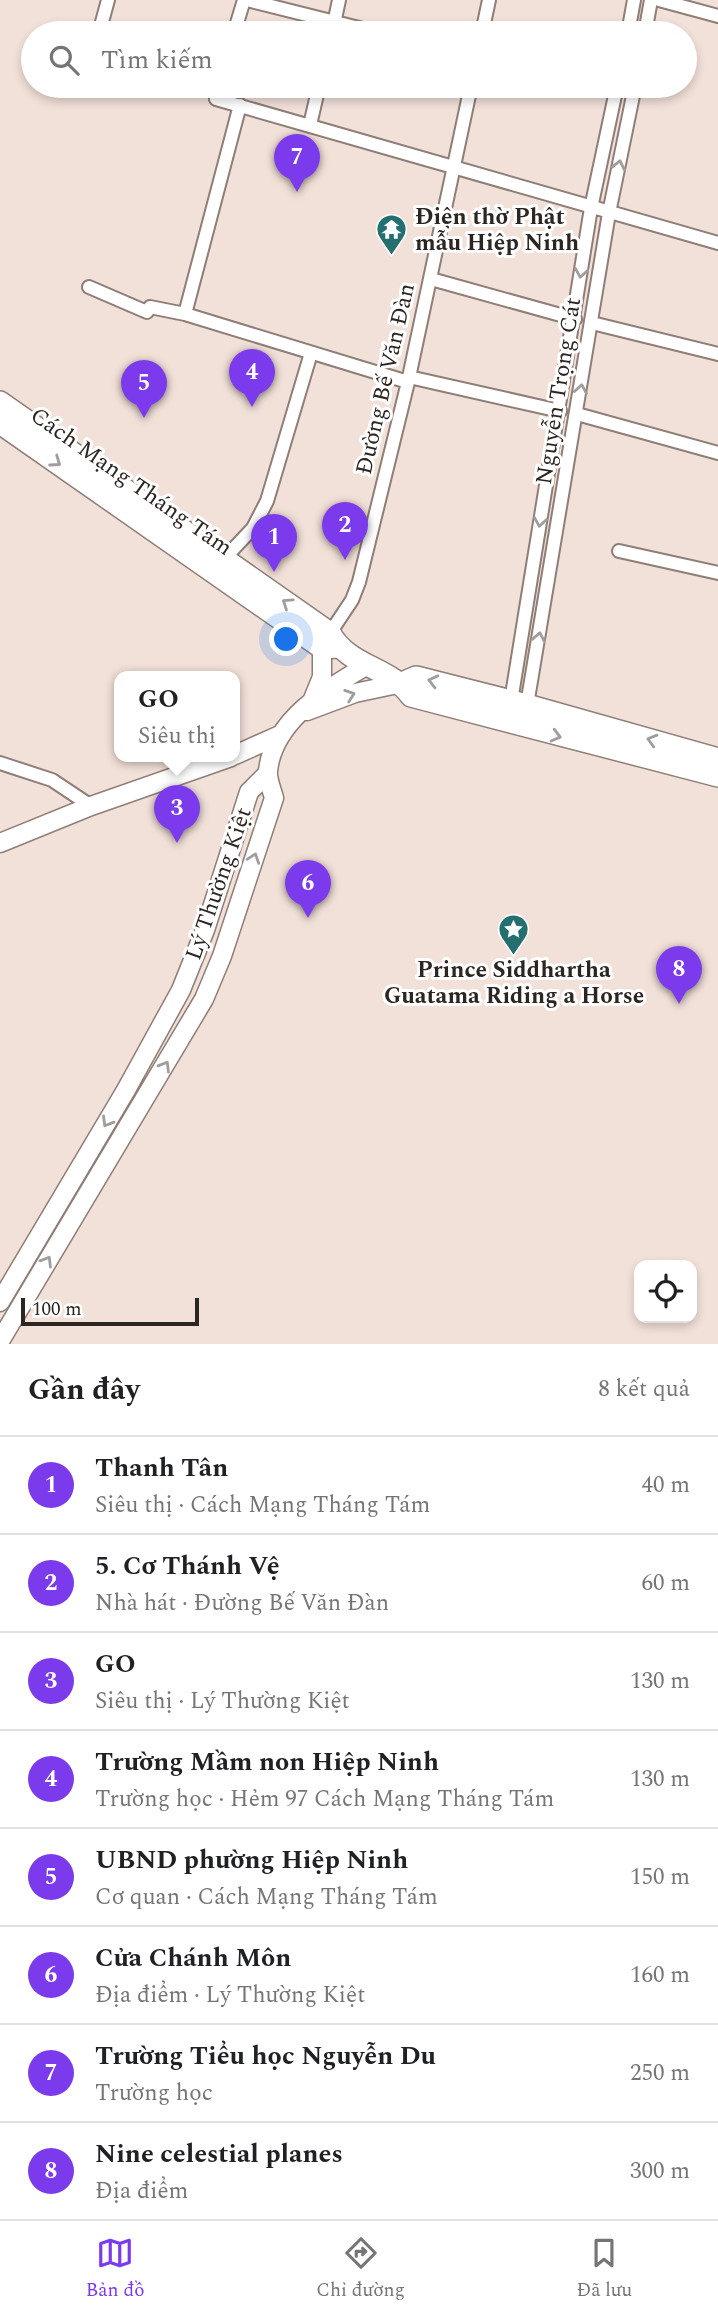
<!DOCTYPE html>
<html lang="vi">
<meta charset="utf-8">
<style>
body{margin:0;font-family:Spectral,serif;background:#f6f6f6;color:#202124}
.controls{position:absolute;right:21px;bottom:21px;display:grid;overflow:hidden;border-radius:14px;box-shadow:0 4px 10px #0003}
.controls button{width:63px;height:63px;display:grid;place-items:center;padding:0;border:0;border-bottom:2px solid #e0e0e0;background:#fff;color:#202124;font:35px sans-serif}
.scale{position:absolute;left:21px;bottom:18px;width:178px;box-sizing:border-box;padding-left:7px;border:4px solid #2c2623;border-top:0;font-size:19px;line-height:24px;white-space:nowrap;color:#2c2623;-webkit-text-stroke:5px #fff;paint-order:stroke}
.you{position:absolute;left:287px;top:640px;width:24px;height:24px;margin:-18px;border:5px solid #fff;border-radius:50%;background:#1a73e8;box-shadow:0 0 0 10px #1a73e833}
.badge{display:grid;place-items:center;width:46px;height:46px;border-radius:50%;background:#7c3aed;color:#fff;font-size:23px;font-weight:700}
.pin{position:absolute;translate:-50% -58px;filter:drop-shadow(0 2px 4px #0008)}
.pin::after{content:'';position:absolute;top:37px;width:24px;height:21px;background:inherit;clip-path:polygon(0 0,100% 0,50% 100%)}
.popup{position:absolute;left:114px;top:671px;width:126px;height:91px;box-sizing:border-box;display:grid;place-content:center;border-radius:14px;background:#fff;filter:drop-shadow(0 2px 5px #0005);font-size:23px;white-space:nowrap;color:#757577}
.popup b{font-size:26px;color:#202124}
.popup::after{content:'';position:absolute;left:50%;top:100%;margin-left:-14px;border:14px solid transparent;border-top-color:#fff}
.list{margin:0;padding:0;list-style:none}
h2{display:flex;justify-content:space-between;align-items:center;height:91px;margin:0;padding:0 28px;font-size:30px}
h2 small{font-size:23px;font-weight:400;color:#757577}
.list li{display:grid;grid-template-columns:46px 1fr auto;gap:21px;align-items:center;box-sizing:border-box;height:98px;padding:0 28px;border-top:2px solid #e0e0e0}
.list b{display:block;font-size:26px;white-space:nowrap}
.list p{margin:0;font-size:23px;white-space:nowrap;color:#757577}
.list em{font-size:23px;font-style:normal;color:#757577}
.icon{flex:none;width:38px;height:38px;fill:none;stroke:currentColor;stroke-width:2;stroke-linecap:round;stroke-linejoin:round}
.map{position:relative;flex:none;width:718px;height:1344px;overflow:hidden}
.search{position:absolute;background:#fff;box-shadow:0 4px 10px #0003;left:21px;right:21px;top:21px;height:77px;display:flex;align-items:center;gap:18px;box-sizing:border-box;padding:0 24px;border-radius:38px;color:#757577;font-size:26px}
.sheet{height:875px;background:#fff}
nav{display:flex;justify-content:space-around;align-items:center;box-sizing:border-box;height:98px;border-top:2px solid #e0e0e0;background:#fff;font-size:19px;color:#757577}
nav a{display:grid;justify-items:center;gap:4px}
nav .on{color:#7c3aed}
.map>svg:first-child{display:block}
</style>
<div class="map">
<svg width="718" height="1344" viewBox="0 0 718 1344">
<rect width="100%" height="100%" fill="#f2e1d9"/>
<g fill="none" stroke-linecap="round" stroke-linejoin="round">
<defs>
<path id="minor" d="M247,0L379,33
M659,0L718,16
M99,33L108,0
M234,33L244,0
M332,33L339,0
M482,33L489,0
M628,33L634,0
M645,33L651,0
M220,86L216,99L718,243
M310,125L319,86
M431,279L575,319
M89,287L147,312L150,307L185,314L408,382
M185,314L240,105
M592,323L718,354
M409,377L560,411
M577,414L718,453
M619,551L718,573
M223,560L253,528L267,501L311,353
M330,633L352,600L359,582L408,382L471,86
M511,701L591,208L617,86
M527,705L609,213L635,86
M0,763L52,780L91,806"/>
<path id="secondary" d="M313,699L322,677V648
M307,711L355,693L402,683
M235,755L282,734
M0,843L91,806L231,757
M0,1302L126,1090L181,990L205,930L249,792L267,774
M0,1341L204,999L222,956L274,798C272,790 267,779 268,771C273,721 326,689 366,666"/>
<path id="primary" d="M0,402L330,633C348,667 391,667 411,696L718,776
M0,423L322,648L338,647
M402,683L416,677L527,705L718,759"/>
</defs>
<use href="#minor" stroke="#8e7e77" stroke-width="16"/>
<use href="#secondary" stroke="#8e7e77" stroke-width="21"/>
<use href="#primary" stroke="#8e7e77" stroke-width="24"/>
<use href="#minor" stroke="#fff" stroke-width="12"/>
<use href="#secondary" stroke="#fff" stroke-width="18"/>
<use href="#primary" stroke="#fff" stroke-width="21"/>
</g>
<defs><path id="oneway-chevron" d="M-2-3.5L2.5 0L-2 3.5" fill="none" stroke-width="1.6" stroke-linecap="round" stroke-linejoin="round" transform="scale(1.75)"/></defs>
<g stroke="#a09d9c">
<use href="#oneway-chevron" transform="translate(619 165) rotate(-78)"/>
<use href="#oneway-chevron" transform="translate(581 273) rotate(99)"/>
<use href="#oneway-chevron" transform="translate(581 389) rotate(-81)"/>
<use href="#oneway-chevron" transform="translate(56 462) rotate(35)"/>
<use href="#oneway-chevron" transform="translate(540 522) rotate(99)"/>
<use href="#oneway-chevron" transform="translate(287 603) rotate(-146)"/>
<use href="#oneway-chevron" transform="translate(539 637) rotate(-80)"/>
<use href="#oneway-chevron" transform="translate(433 681) rotate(-166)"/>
<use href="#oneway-chevron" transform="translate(350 695) rotate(-19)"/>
<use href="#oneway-chevron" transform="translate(556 736) rotate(15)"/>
<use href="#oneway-chevron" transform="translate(652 740) rotate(-164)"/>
<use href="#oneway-chevron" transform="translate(254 858) rotate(-71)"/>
<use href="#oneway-chevron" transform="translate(165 1066) rotate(-59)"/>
<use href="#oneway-chevron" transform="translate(107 1122) rotate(121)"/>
<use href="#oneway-chevron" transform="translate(47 1261) rotate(-59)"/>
</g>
<defs>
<symbol id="temple-pin" viewBox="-11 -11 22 30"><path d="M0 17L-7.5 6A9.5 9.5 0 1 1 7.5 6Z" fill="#246f6f" stroke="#fff"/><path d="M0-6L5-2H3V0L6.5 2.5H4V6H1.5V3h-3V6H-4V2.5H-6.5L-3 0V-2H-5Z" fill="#fff"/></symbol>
<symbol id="sight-pin" viewBox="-11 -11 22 30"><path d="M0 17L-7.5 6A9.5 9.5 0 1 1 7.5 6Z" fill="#246f6f" stroke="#fff"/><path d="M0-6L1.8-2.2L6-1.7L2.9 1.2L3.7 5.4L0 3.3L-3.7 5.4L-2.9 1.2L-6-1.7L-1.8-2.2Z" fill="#fff"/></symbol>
</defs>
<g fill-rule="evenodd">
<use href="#temple-pin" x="374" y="212" width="35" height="47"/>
<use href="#sight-pin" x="496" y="912" width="35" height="47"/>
</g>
<g text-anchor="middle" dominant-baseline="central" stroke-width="6" stroke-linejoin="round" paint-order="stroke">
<g font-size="23" font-weight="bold" fill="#2c2623" stroke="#fff" text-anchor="start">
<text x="415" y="217">Điện thờ Phật<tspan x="415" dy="26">mẫu Hiệp Ninh</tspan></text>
<text x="514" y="970" text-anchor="middle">Prince Siddhartha<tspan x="514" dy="26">Guatama Riding a Horse</tspan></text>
</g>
<g font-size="23" fill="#2c2623" stroke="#fff">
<text transform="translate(386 379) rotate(-77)">Đường Bế Văn Đàn</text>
<text transform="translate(559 391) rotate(-81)">Nguyễn Trọng Cát</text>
<text transform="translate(131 482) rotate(35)">Cách Mạng Tháng Tám</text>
<text transform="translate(219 884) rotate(-71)">Lý Thường Kiệt</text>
</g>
</g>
</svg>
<div class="controls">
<button><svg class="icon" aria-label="locate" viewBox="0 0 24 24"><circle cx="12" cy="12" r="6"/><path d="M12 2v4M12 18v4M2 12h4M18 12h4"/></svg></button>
</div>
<div class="scale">100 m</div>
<div class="you"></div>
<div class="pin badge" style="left:274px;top:572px">1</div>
<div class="pin badge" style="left:345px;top:560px">2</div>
<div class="pin badge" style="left:177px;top:843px">3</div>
<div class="popup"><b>GO</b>Siêu thị</div>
<div class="pin badge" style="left:252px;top:407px">4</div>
<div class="pin badge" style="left:144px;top:418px">5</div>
<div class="pin badge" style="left:308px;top:918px">6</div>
<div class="pin badge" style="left:297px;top:192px">7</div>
<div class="pin badge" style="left:679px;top:1004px">8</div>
<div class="search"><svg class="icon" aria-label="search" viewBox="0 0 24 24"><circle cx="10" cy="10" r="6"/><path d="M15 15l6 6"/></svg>Tìm kiếm</div>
</div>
<section class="sheet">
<h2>Gần đây<small>8 kết quả</small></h2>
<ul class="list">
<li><span class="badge">1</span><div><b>Thanh Tân</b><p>Siêu thị · Cách Mạng Tháng Tám</p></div><em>40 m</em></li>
<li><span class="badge">2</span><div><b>5. Cơ Thánh Vệ</b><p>Nhà hát · Đường Bế Văn Đàn</p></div><em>60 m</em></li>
<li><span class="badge">3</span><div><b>GO</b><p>Siêu thị · Lý Thường Kiệt</p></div><em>130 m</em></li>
<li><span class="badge">4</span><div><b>Trường Mầm non Hiệp Ninh</b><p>Trường học · Hẻm 97 Cách Mạng Tháng Tám</p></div><em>130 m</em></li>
<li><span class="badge">5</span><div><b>UBND phường Hiệp Ninh</b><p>Cơ quan · Cách Mạng Tháng Tám</p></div><em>150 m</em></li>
<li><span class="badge">6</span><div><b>Cửa Chánh Môn</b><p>Địa điểm · Lý Thường Kiệt</p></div><em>160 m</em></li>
<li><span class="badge">7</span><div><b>Trường Tiểu học Nguyễn Du</b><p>Trường học</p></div><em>250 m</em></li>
<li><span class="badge">8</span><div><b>Nine celestial planes</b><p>Địa điểm</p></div><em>300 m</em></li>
</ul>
</section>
<nav>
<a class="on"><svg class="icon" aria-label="map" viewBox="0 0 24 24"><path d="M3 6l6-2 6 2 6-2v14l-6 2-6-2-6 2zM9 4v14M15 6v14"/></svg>Bản đồ</a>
<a><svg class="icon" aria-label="directions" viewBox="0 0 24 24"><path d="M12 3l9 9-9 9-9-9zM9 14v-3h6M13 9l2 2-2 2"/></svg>Chỉ đường</a>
<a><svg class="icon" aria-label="saved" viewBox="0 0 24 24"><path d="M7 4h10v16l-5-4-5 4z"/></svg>Đã lưu</a>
</nav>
